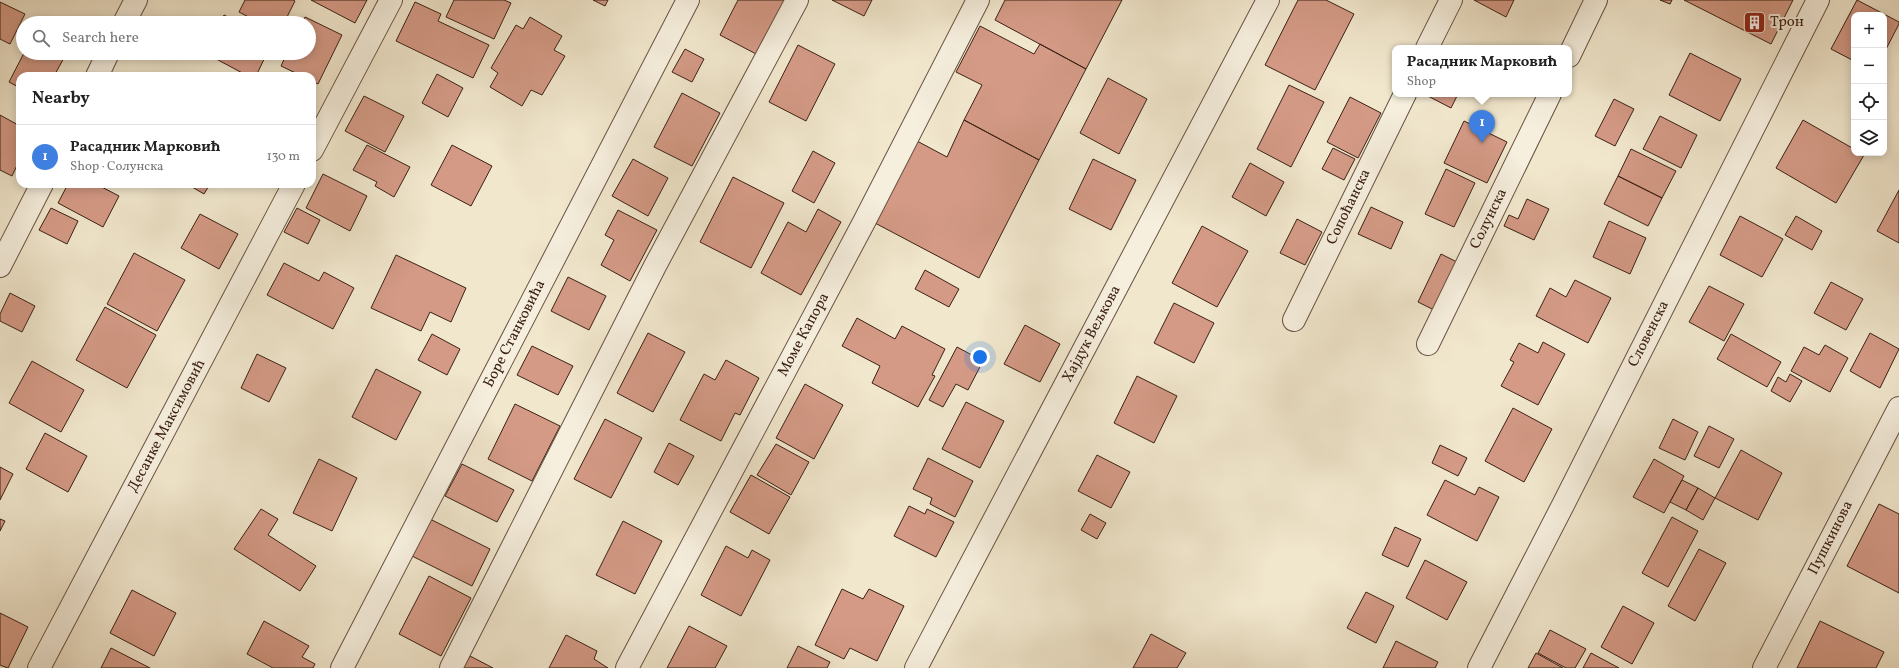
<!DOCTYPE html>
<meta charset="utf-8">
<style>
body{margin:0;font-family:Vollkorn,serif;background:#f6f6f6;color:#222}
.controls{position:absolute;right:12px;top:12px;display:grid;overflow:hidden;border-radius:8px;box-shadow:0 2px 10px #0003}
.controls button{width:36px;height:36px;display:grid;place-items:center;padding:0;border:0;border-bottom:1px solid #e0e0e0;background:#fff;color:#222;font:20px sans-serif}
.you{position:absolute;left:980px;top:357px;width:14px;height:14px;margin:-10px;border:3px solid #fff;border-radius:50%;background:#1a73e8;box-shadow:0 0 0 6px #1a73e833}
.badge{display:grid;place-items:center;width:26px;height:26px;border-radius:50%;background:#8f2418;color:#fff;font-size:13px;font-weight:700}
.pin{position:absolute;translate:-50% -33px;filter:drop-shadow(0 1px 2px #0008)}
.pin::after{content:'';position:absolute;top:21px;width:14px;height:12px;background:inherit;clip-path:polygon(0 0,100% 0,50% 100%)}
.popup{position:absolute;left:1392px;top:45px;width:180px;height:52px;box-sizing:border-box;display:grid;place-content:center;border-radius:8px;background:#fff;filter:drop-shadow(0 1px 3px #0005);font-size:13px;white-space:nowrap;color:#767676}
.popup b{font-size:15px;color:#222}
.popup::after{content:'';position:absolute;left:50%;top:100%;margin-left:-8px;border:8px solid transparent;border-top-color:#fff}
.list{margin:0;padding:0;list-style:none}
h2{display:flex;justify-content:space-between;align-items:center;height:52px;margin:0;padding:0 16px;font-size:17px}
h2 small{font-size:13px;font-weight:400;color:#767676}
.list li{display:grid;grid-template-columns:26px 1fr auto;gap:12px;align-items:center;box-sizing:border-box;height:64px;padding:0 16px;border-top:1px solid #e0e0e0}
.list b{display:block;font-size:15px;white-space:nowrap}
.list p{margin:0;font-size:13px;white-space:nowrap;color:#767676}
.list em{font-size:13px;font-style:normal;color:#767676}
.icon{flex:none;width:22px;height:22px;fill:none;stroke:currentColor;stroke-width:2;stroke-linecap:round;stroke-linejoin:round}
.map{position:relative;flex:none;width:1899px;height:668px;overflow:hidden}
.search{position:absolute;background:#fff;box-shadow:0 2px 10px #0003;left:16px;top:16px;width:300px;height:44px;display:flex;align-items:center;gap:10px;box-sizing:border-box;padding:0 14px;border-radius:22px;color:#767676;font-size:15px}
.panel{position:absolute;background:#fff;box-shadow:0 2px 10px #0003;left:16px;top:72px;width:300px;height:116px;border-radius:12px}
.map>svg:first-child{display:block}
</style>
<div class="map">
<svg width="1899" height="668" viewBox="0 0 1899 668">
<rect width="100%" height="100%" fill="#f1e7cd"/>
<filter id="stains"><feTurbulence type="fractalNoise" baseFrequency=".005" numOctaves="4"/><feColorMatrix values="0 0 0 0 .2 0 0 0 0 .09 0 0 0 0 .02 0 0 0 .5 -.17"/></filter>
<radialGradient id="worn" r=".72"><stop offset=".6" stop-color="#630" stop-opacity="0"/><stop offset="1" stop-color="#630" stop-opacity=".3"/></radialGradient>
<path fill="#d49a86" stroke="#3b2114" d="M245,0H293L295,1L284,23H260L239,12Z
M311,0H367L355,23Z
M454,0H504L511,3L494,39L446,17Z
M593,0H608L605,6Z
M738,0H786L758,55L720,35Z
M832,0H872L864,16Z
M1005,0H1122L1086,69L995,20Z
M1298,0H1326L1354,14L1315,90L1265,65Z
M1474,0H1514L1506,17Z
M1660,0H1672L1670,4Z
M1684,0H1793L1771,44Z
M1857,0L1899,22V24L1884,53V15H1854V61L1831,49Z
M0,2L25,14L10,44L0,39Z
M415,2L441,14L438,21L489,45L473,78L396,41Z
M224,15L240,23H220Z
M305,17L342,35L318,84L312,81V76H302L281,66L287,53H309V23H302Z
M530,17L562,36L554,50L565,56L542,95L531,90L522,106L490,87L498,73L491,68L516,25L523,29Z
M980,26L1034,54L1040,44L1086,69L1039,160L964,120L982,85L956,72Z
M798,45L835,64L806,121L769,102Z
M685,49L704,59L692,82L672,72Z
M24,53H59L65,56L54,76H20V88L9,82Z
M205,53H267L256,76H248Z
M1690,53L1741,79L1720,121L1669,95Z
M437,74L463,88L448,117L422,103Z
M1108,78L1147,99L1119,154L1080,133Z
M1289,85L1324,102L1291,167L1257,149Z
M682,93L720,113L692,166L654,147Z
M1424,94H1458L1451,108Z
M364,96L404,116L385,152L345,131Z
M1350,97L1381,113L1358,158L1327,142Z
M1614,99L1634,109L1615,146L1595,136Z
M0,115L20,126V159L12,176L0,170Z
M1660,116L1697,135L1681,168L1643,149Z
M964,120L1039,160L979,278L875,223L917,141L947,157Z
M1803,120L1854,149V153L1864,155L1836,203L1776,168Z
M1464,121L1507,142L1487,183L1444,163Z
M367,145L410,167L394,197L375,186L377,182L353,170Z
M452,145L492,166L471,206L431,185Z
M1333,148L1355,159L1344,180L1322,169Z
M1631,149L1676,171L1662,198L1618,176Z
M813,151L835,163L814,203L792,191Z
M633,159L668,178L648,216L612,196Z
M1093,159L1136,180L1111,230L1069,209Z
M1250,163L1284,182L1266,216L1232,197Z
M1446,169L1475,183L1454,227L1425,214Z
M323,174L367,196L350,231L306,208Z
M1618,176L1662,198L1648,226L1604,204Z
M733,177L784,203L751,268L700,242Z
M68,184H96L119,196L103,227L58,203Z
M187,184H210L204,194Z
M1899,190V243L1877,231Z
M1527,199L1549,209L1534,240L1504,226L1509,215L1518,219Z
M1371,207L1403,222L1391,249L1358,234Z
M51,208L78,221L67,244L39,230Z
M297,208L320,220L308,244L284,232Z
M818,209L841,222L801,295L761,273L788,222L806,232Z
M618,210L657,230L630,281L601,265L614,240L605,235Z
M200,214L238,234L219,269L181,248Z
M1740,216L1783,239L1762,277L1720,255Z
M1796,216L1822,231L1812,250L1785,235Z
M1297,219L1322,232L1305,265L1280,253Z
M1609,221L1646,238L1630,274L1593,257Z
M1202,226L1248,251L1217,307L1172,283Z
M134,253L185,280L157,331L107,304Z
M1441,254L1457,262L1434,310L1418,302Z
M396,255L466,288L451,322L430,312L421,331L371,308Z
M284,263L319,281L324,272L354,288L333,329L267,295Z
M925,270L959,289L949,307L915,289Z
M568,277L606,296L589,330L551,311Z
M1575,280L1611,298L1588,343L1536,316L1550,288L1566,297Z
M1831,282L1863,299L1846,330L1814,313Z
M1709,286L1744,304L1724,341L1689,322Z
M10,293L35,306L22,332L0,321V314Z
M1174,303L1214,323L1194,363L1154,343Z
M105,307L156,335L127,388L76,360Z
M857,318L895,339L902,326L945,349L932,375L935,376L918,407L872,383L880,366L842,346Z
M1025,325L1060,344L1040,382L1004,364Z
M648,333L685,352L653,412L617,393Z
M1870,333L1899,349L1880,388L1850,371Z
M432,334L460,349L447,375L418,360Z
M1731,334L1781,362L1767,387L1717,359Z
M1543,342L1565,354L1538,405L1501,386L1514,362L1510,360L1519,343L1538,353Z
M1825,345L1848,358L1830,392L1791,371L1804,347L1819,355Z
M532,346L573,366L558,395L517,375Z
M957,347L983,361L968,390L956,384L943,407L929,400Z
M257,354L286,368L269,402L241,388Z
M726,360L759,378L740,415L735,413L721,441L680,420L704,374L715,380Z
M32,361L84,390L61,432L9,403Z
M376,369L421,392L396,440L352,417Z
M1790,374L1802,381L1790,402L1771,391L1778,377L1786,382Z
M1137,376L1177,396L1154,443L1114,423Z
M805,384L843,405L814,459L776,438Z
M966,402L1004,421L980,468L942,449Z
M515,404L560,426L532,481L488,459Z
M1513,408L1552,429L1524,482L1485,461Z
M605,419L642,438L611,498L574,479Z
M1673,419L1698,432L1685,460L1659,448Z
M1709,426L1734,439L1719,468L1694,456Z
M45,433L87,456L68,492L26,469Z
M669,443L694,456L678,485L654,472Z
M776,444L809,462L791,495L757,475Z
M1440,445L1467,458L1458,476L1432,463Z
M1741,450L1782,473L1758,520L1715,498Z
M1097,455L1130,472L1111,508L1078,491Z
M928,458L973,481L955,517L930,504L932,498L913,489Z
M319,459L357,478L332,531L293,513Z
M1654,459L1684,476L1664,513L1633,497Z
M462,464L514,490L497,522L445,496Z
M0,467L13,474L0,500Z
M751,475L790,497L769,534L730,512Z
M1445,480L1475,495L1479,487L1499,497L1477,541L1427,515Z
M1682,480L1698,488L1686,510L1670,502Z
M1698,488L1715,498L1703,520L1686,510Z
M1879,504L1899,514V593L1847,566Z
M909,506L925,514L927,509L954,522L936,557L894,536Z
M261,509L278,519L268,535L316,566L300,591L234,549Z
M1090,514L1106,523L1097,539L1081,530Z
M1672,517L1698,531L1668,587L1642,573Z
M0,519L5,521L0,531Z
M430,519L490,549L472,586L412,556Z
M623,521L662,541L635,594L596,575Z
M1395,527L1421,539L1408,567L1382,555Z
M726,546L748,558L752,550L770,560L741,616L701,595Z
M1699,549L1726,563L1695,621L1668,606Z
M1425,560L1467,582L1447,620L1406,598Z
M429,576L471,598L441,656L399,634Z
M842,589L863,599L869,589L904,606L877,661L850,648L844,659L815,645Z
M132,590L176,613L154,656L110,633Z
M1366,592L1394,606L1376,643L1347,628Z
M1623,606L1654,623L1632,664L1601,647Z
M0,613L28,627L8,668L0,665Z
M264,621L309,646L302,657L315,664L313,668H273L247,654Z
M1820,621L1884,652L1876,668H1797Z
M689,626L727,646L715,668H667Z
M1550,630L1586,649L1575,668H1566L1538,653Z
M1151,634L1186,653L1177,668H1133Z
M566,635L597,651L594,659L608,668H549Z
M1396,641L1438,662L1435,668H1383Z
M798,646L830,662L827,668H787Z
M111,648L150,668H101Z
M1536,653L1563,668H1528Z
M1591,653L1619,668H1583Z
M470,656L493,668H463Z"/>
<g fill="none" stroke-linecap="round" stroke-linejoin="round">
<defs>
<path id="street" d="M124,23L136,0
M1427,48L1451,0
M1569,56L1596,0
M97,76L108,53
M312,150L391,0
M0,266L42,184
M1294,320L1405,94
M1428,344L1550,94
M39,668L294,184
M342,668L688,0
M451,668L655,266L797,0
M627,668L864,222L978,0
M916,668L1268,0
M1479,668L1563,505L1818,0
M1764,668L1899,408"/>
</defs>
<use href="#street" stroke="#685242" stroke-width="24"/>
<use href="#street" stroke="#f6efde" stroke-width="22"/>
</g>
<defs>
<symbol id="building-square" viewBox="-11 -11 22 22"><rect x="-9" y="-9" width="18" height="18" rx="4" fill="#8f2418" stroke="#f6efde"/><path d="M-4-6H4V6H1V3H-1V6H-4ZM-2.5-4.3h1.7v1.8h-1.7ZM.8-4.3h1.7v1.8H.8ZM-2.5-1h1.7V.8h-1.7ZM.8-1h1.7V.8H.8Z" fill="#fff"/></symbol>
</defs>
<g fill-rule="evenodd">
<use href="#building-square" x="1742" y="10" width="25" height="25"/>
</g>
<g text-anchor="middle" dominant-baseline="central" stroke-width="4" stroke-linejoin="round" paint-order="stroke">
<g font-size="15" fill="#3b2114" stroke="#f6efde" text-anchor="start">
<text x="1770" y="22">Трон</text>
</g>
<g font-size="15" fill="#3b2114" stroke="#f6efde">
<text transform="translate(1349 207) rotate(-64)">Сопоћанска</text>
<text transform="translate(1489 219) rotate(-64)">Солунска</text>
<text transform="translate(515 334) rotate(-63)">Боре Станковића</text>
<text transform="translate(1092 334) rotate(-62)">Хајдук Вељкова</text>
<text transform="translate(1649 334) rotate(-63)">Словенска</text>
<text transform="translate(804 335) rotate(-62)">Моме Капора</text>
<text transform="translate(167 426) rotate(-62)">Десанке Максимовић</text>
<text transform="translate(1831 538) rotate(-63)">Пушкинова</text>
</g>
</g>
<rect width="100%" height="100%" filter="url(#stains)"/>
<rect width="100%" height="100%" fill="url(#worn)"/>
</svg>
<div class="controls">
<button>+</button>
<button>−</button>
<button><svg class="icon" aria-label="locate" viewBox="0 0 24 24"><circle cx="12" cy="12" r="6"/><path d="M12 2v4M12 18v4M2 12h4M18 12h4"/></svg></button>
<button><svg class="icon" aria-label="layers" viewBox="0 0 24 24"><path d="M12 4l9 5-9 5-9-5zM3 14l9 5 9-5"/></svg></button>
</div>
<div class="you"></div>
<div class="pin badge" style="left:1482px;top:143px;background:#3f7fe0">1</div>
<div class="popup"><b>Расадник Марковић</b>Shop</div>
<div class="search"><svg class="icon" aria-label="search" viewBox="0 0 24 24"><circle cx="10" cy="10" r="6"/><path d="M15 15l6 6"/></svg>Search here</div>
<section class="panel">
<h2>Nearby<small></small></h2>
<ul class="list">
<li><span class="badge" style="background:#3f7fe0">1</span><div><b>Расадник Марковић</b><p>Shop · Солунска</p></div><em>130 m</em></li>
</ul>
</section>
</div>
